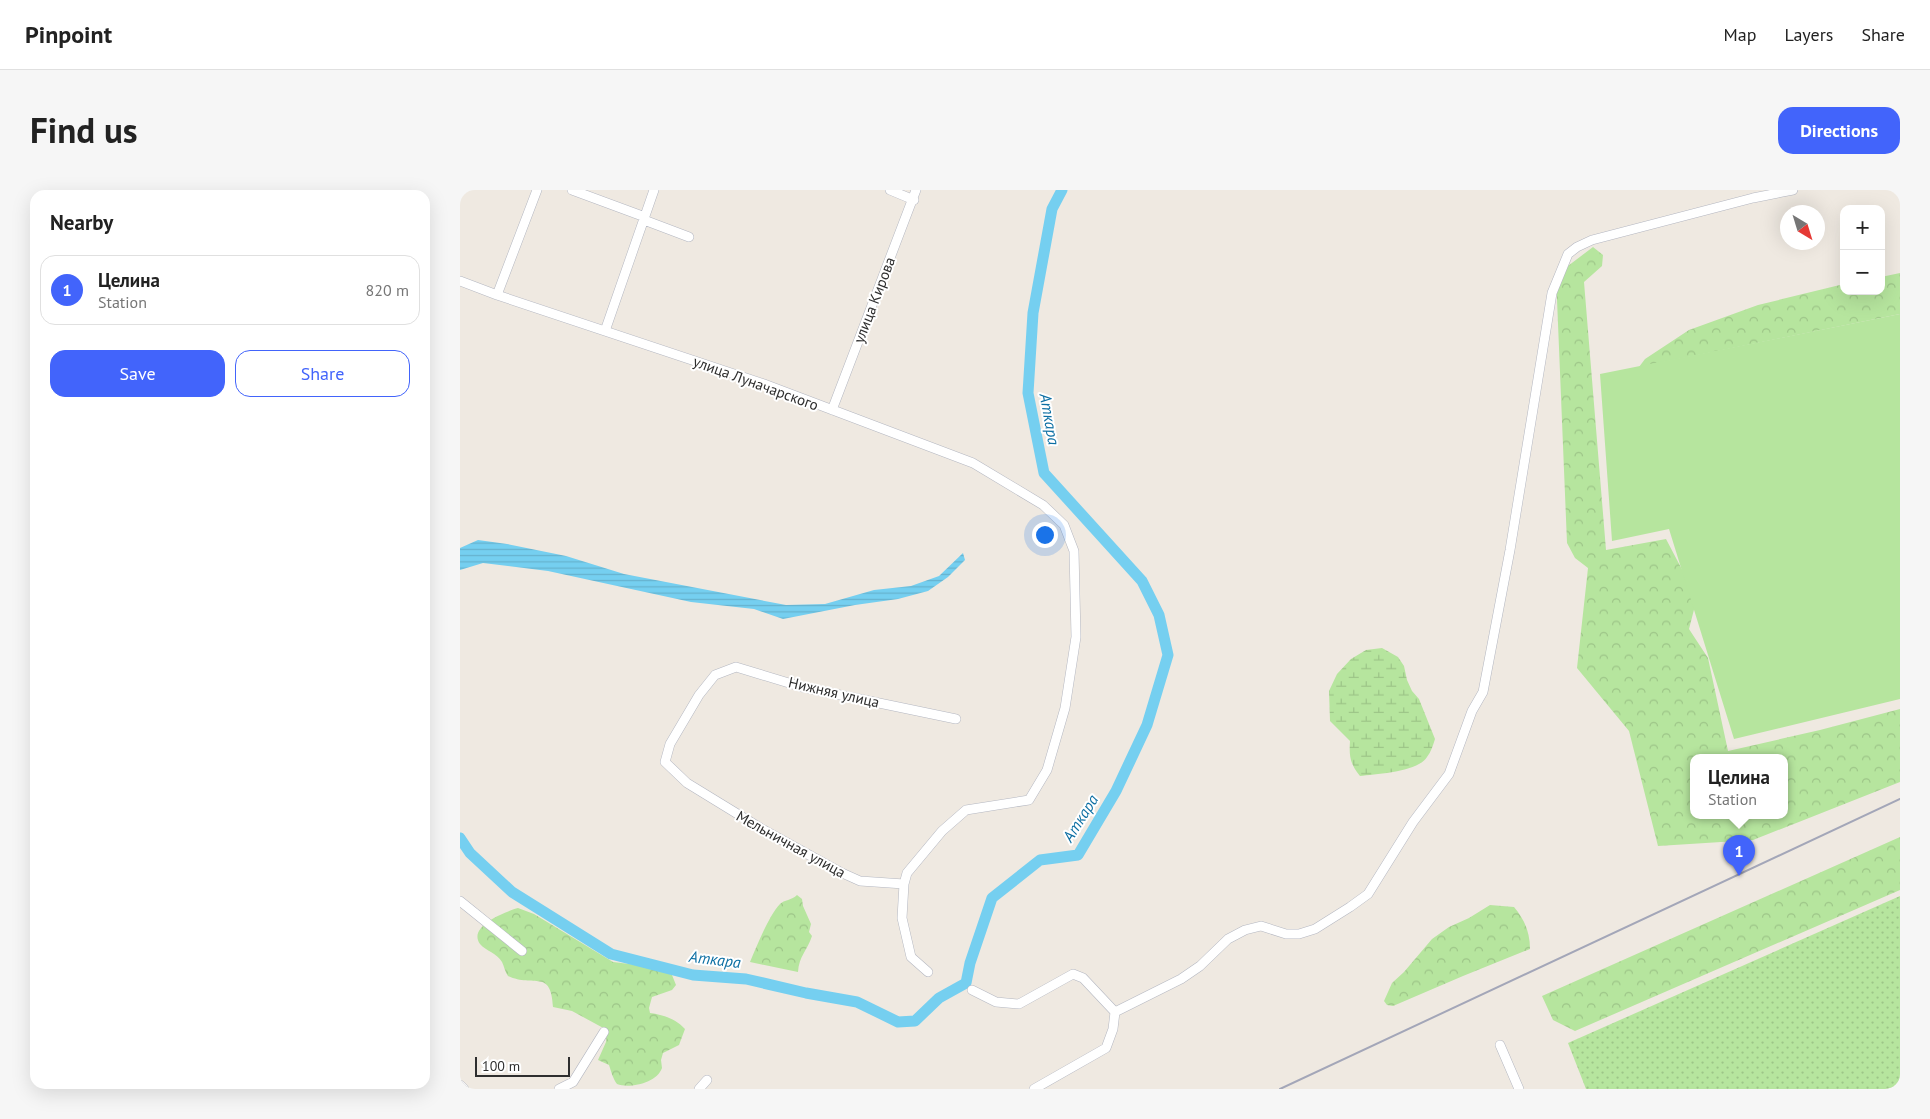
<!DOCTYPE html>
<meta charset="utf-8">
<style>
body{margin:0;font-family:"PT Sans",sans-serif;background:#f6f6f6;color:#222}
.controls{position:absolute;right:15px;top:15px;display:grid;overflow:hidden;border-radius:10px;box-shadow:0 5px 20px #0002}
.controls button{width:45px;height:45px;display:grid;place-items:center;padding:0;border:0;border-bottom:1px solid #e0e0e0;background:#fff;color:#222;font:25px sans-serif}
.compass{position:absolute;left:1320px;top:15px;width:45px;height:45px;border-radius:50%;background:#fff;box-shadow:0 5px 20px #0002;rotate:142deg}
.scale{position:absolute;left:15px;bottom:12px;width:95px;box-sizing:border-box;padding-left:5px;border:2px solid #2e2e2e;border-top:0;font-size:14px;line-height:18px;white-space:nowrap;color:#2e2e2e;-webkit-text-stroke:4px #fff;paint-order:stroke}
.you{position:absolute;left:584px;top:344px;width:18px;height:18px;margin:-12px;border:4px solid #fff;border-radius:50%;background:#1a73e8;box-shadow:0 0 0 8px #1a73e833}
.badge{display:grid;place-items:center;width:32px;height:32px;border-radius:50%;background:#4264fb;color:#fff;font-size:16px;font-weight:700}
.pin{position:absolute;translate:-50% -41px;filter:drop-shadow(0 1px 2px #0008)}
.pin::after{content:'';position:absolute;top:26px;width:18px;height:15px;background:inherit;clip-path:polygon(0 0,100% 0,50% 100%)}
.popup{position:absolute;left:1230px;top:564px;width:98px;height:65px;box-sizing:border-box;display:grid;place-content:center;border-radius:10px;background:#fff;filter:drop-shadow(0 1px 4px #0005);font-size:16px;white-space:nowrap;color:#767676}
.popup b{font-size:19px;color:#222}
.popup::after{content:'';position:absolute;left:50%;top:100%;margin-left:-10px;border:10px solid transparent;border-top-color:#fff}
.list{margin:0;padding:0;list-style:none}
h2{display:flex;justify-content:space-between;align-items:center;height:65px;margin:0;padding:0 20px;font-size:21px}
h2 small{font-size:16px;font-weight:400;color:#767676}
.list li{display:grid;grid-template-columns:32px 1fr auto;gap:15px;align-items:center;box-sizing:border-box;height:70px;margin:0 10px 10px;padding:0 10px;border:1px solid #e0e0e0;border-radius:15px}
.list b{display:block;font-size:19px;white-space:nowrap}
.list p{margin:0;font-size:16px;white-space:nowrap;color:#767676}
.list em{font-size:16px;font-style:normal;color:#767676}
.actions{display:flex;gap:10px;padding:15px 20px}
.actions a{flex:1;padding:11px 0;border:1px solid #4264fb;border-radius:15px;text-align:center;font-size:18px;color:#4264fb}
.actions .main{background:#4264fb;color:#fff}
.map{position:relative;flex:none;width:1440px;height:899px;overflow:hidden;border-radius:15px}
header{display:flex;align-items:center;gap:30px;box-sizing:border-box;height:70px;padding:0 25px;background:#fff;border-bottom:1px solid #e0e0e0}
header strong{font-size:24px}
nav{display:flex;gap:28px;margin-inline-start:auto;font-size:18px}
.intro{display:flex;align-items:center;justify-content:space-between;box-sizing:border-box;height:120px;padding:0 30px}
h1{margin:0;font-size:35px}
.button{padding:12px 22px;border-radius:15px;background:#4264fb;color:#fff;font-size:18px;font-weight:700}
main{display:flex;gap:30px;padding:0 30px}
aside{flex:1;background:#fff;border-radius:15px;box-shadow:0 5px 20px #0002}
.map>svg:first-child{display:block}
</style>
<header>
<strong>Pinpoint</strong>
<nav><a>Map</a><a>Layers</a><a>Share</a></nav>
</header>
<div class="intro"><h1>Find us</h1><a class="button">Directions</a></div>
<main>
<aside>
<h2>Nearby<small></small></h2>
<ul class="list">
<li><span class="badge">1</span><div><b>Целина</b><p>Station</p></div><em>820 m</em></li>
</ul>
<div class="actions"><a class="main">Save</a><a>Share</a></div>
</aside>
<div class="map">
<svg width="1440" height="899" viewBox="0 0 1440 899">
<defs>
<pattern id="grass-dots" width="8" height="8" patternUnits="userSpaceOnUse" patternTransform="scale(1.25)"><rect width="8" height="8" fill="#b6e59e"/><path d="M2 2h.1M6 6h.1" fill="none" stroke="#9dc588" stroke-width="1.8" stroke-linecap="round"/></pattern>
<pattern id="forest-crowns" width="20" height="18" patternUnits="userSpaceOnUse" patternTransform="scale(1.25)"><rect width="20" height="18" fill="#b6e59e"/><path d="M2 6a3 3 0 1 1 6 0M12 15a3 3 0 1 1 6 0" fill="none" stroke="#9dc588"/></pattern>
<pattern id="wetland-marsh" width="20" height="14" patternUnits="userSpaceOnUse" patternTransform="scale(1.25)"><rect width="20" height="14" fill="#b6e59e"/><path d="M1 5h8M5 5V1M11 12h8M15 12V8" fill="none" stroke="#9dc588"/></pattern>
<pattern id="water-rules" width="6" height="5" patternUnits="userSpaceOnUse" patternTransform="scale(1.25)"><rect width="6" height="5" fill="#75cff0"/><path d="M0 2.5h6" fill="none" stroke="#66b2ce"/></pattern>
</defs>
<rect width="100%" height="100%" fill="#efe9e1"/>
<path fill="url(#grass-dots)" d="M1440,706V899H1126L1108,853Z"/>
<path fill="url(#forest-crowns)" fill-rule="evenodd" d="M1133,57L1143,65L1142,76L1124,92L1146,360L1206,349L1237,408L1229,439L1248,468L1268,561L1360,540L1440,519V592L1293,650L1198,656L1169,541L1117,478L1128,378L1115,368L1107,353L1096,85ZM1234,567H1324V625H1234Z
M1440,83V124L1179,177L1185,169L1229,140L1298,115L1384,94V101H1421V87Z
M1440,647V700L1115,841L1093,830L1082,806Z
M337,705L342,709L343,716L351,734L349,742L352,746C347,761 339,766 338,782L290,772C296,758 309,725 320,714C324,710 332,710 337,705Z
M1030,715L1054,717C1065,730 1070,743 1070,759L1003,786L933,816L927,815L924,811L932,793L944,782L972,749L989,737L1009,728Z
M58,718L74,724L153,772L194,777L212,785L216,795L212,800L192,807L189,818L190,823C204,825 216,829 225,839L219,855L203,863L201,870L202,878C197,893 169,899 157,894C153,889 151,881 149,875L138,870L146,852L147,840L112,821L93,817C91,778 74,798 48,786C45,782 44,776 42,772C37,763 26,761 20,754C7,736 47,721 58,718Z"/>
<path fill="url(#wetland-marsh)" d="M922,458L938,467L944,476L947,490L952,501L959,509L975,549C973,555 971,562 967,567C958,582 917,584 900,586C890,574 889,566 890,551L870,531L869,501L877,484L891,469L906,460Z"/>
<path fill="#b6e59e" d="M1440,124V509L1274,549L1209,339L1152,351L1140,184Z"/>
<path fill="url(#water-rules)" d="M18,350L47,354L106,366L164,384L326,415L365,414L414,400L451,396L479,386L503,363L505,370L488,387L468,401L438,409L395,415L323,429L294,419L231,412L88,381L23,373L0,380V358Z"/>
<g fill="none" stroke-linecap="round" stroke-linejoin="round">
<path stroke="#75cff0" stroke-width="11" d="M0,648L10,663L52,702L151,764L233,785L286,789L346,803L397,812L438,832L455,831L479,808L506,793L510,773L532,708L580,670L618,665L656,601L687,535L708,465L699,425L682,391L584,283L568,203L573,123L592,19L602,0"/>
<defs>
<path id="minor" d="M112,0L185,27
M430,0L454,10
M184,30L229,47
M0,91L37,105L304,194L513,273L583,315L604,335L614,361L616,447L605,518L587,580L569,610L506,620L482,641L447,683L444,694L442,728L451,767L468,782
M37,105L77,0
M145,141L194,0
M372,220L456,0
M444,694L400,691L380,682L302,639L227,593L205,572L210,554L239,505L255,485L276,477L342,497L496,529
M0,711L62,761
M512,800L536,812L559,814L613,784L623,788L655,822
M655,822L721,789L740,776L768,749L785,740L801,736L826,744H839L855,739L890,717L908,704L953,632L989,584L1012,521L1023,502L1050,360L1092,103L1108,64L1117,57L1132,50L1293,8L1333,0
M1040,855L1059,899
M0,895L4,899
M99,899L113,892L144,842
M239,899L247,890
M574,899L646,858L653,839L655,822"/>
</defs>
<use href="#minor" stroke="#b4b7c1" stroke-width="10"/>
<use href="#minor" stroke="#fff" stroke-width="9"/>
<path stroke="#a3a6b8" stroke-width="2" d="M820,899L1440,609"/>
</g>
<g text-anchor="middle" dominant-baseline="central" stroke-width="4" stroke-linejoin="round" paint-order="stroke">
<g font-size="15" fill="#2e2e2e" stroke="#fff">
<text transform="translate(414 110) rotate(-69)">улица Кирова</text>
<text transform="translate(296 193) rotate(20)">улица Луначарского</text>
<text transform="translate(374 502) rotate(13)">Нижняя улица</text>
<text transform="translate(331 654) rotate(29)">Мельничная улица</text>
</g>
<g font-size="16" font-style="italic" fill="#0d6fa3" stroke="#fff">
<text transform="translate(590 229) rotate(80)">Аткара</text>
<text transform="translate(620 628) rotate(-58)">Аткара</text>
<text transform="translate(255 769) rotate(7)">Аткара</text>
</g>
</g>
</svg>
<div class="controls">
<button>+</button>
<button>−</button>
</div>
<svg class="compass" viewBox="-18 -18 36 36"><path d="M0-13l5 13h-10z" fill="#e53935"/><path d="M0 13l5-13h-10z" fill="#767676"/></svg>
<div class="scale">100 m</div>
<div class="you"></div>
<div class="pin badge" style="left:1279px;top:686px">1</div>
<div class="popup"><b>Целина</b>Station</div>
</div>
</main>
